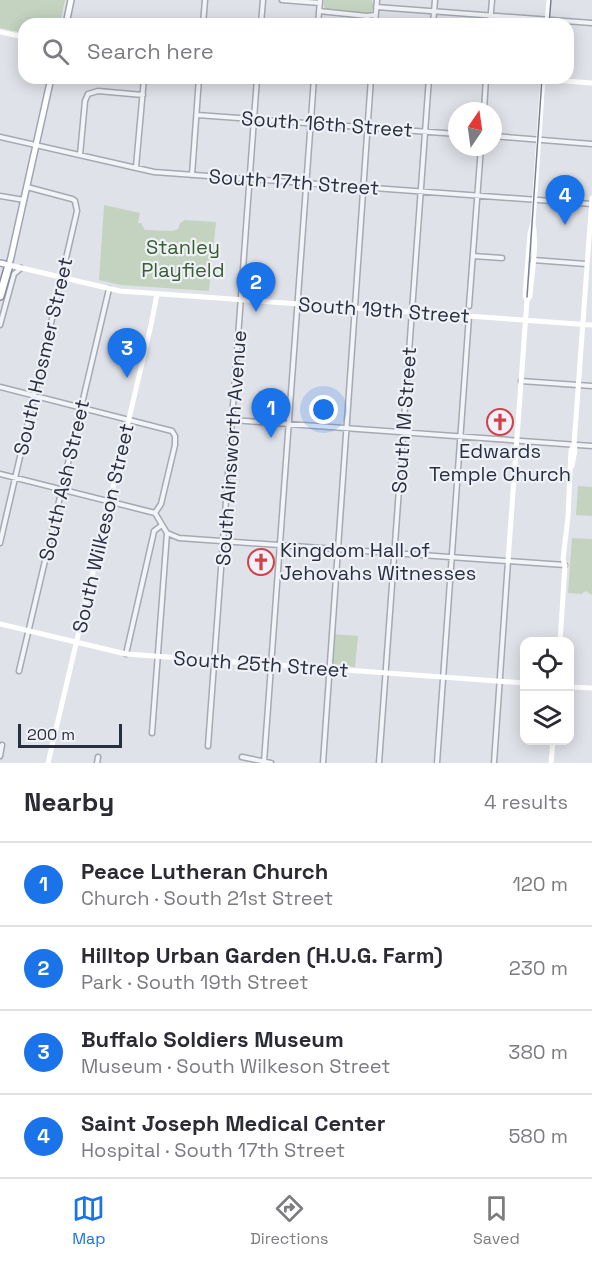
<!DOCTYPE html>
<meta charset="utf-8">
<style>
body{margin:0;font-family:"Space Grotesk",sans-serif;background:#f2f2f3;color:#2b2b33}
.controls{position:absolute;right:18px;bottom:18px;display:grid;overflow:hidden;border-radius:12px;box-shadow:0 3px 15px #0003}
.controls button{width:54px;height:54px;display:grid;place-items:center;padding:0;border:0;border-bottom:2px solid #e1e1e2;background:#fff;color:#2b2b33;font:30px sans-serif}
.compass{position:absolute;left:448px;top:102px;width:54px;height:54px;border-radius:50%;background:#fff;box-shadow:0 3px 15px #0003;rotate:13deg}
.scale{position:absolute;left:18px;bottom:15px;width:104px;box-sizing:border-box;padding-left:6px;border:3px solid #282f41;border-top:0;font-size:16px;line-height:21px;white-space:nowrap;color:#282f41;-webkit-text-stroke:4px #eff1f6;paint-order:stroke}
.you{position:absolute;left:324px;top:410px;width:21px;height:21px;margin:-15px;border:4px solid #fff;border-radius:50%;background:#1a73e8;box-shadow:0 0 0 9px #1a73e833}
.badge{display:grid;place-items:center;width:39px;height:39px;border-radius:50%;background:#1a73e8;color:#fff;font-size:20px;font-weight:700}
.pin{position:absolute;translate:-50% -50px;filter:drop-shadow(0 2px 3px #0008)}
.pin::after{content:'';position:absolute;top:32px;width:21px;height:18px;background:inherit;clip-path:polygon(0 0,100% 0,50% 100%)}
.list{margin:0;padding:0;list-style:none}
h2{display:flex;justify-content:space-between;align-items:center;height:78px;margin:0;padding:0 24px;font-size:26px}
h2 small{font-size:20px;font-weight:400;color:#7c7c81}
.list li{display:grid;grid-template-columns:39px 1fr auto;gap:18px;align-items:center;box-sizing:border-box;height:84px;padding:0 24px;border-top:2px solid #e1e1e2}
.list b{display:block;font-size:22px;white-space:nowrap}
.list p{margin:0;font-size:20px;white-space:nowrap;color:#7c7c81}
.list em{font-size:20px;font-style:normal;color:#7c7c81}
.icon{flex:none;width:33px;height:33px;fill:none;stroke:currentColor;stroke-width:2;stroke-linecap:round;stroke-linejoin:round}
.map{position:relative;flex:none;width:592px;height:763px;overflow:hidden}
.search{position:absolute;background:#fff;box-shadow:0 3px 15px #0003;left:18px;right:18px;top:18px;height:66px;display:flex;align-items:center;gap:15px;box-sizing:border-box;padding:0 21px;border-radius:18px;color:#7c7c81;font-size:22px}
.sheet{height:414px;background:#fff}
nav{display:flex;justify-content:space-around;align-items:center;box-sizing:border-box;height:84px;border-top:2px solid #e1e1e2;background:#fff;font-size:16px;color:#7c7c81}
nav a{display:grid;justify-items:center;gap:3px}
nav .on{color:#1a73e8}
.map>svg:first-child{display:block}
</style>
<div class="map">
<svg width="592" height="763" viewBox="0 0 592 763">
<rect width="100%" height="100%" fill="#e0e2e9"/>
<path fill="#c3d3c0" d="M0,0H65L60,24H24V33L0,28Z
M324,0H372L374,7L370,14L367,15L327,11L324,7Z
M104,205L140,213L138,223H141L145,230L173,231L178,229L180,223L185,220L216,222L209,291L121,285L99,280Z
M578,486L592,487V516L576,515Z
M572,538L592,539V595L586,591L581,594L568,593Z
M333,634L358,636L355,667L330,665Z"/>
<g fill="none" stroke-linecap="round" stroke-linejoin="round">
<defs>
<path id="street" d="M282,0L320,3
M376,7L592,23
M319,11L367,16L375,15
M203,24L205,0
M261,24L263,0
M318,24L320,1
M375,24L377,0
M433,24L435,0
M490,24L492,0
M484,111L486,78
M197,115L457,134
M493,136L592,144
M0,137L154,172L592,204
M80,155L85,101L88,94L98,91L143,95
M136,167L144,78
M192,175L199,78
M0,196L24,200
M473,256L502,258
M533,260L586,264
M469,306L481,147
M0,325L14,274L21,268
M521,381L592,386
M0,387L172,431L175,436V445L161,504L155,513
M232,420L592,446
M0,474L155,513
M155,513L167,533L179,538L565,565
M0,543L77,211L75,201L72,199L27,187
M126,654L153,536L154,531L162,525
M19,671L109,289
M152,733L167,533
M208,746L257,78
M0,756L2,745
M242,757L271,763
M264,762L314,78
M97,763L98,757
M323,763L371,78
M379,763L429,78
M437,763L469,316
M494,763L508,561"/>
<path id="primary" d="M66,24L71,0
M0,263L9,265L11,257L51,78"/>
<path id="highway" d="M0,296L9,265"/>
</defs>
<use href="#street" stroke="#a5a9b3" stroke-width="7"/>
<use href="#primary" stroke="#9fa5b5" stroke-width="8"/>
<use href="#highway" stroke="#878ea0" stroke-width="10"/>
<use href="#street" stroke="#f2f4f7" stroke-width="4"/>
<path stroke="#fff" stroke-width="5" d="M547,24L549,0
M0,32L24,37
M524,78L592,83
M9,265L120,291L592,325
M527,300L530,296C532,272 537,247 533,223
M572,466L575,450L574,445L592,198
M508,561L527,300L525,296L530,234L533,222L543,78
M0,624L126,654L524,683
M560,642L565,565L563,559L568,517L571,450L574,445
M570,687L592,688
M48,763L151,325L157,294
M551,763L553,740"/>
<use href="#primary" stroke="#fff" stroke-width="5"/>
<use href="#highway" stroke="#fff" stroke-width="7"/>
<path stroke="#798093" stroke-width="1.5" d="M549,24L551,0
M527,297L542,78"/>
</g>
<defs>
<symbol id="church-ring" viewBox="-11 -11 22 22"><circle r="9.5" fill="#eff1f6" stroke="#d1414a" stroke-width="1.5"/><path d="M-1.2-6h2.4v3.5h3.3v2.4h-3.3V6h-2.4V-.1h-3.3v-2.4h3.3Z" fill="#d1414a"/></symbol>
</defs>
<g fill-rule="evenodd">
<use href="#church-ring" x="485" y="407" width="30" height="30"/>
<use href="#church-ring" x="246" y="547" width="30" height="30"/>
</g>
<g text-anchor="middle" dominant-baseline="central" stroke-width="4.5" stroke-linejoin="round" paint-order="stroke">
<g font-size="20" fill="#282f41" stroke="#eff1f6">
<text transform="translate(327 124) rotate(4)">South 16th Street</text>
<text transform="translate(294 182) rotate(4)">South 17th Street</text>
<text transform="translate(384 310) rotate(4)">South 19th Street</text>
<text transform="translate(43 356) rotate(-77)">South Hosmer Street</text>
<text transform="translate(404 420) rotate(-86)">South M Street</text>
<text transform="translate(231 448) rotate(-86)">South Ainsworth Avenue</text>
<text transform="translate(64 480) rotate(-77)">South Ash Street</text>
<text transform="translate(103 528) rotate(-77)">South Wilkeson Street</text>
<text transform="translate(261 664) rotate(4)">South 25th Street</text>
</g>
<g font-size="20" fill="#395d35" stroke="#eff1f6">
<text x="183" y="247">Stanley<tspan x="183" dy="23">Playfield</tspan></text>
</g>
<g font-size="20" fill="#282f41" stroke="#eff1f6">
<text x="500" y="451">Edwards<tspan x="500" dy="23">Temple Church</tspan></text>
<text x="280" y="550" text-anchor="start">Kingdom Hall of<tspan x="280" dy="23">Jehovahs Witnesses</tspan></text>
</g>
</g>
</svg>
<div class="controls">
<button><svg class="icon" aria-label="locate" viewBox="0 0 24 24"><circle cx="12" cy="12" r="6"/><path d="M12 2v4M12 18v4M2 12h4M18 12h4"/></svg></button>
<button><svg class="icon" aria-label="layers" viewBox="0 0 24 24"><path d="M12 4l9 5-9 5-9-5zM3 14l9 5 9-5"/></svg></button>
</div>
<svg class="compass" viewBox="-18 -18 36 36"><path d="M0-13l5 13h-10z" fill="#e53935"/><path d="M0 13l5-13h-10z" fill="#7c7c81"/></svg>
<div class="scale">200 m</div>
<div class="you"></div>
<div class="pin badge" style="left:271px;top:438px">1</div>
<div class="pin badge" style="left:256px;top:312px">2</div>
<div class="pin badge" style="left:127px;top:378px">3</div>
<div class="pin badge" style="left:565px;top:225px">4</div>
<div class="search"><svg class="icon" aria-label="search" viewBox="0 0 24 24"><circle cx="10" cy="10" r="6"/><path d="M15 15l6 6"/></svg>Search here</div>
</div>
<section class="sheet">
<h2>Nearby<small>4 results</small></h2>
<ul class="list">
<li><span class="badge">1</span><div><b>Peace Lutheran Church</b><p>Church · South 21st Street</p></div><em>120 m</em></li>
<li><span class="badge">2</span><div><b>Hilltop Urban Garden (H.U.G. Farm)</b><p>Park · South 19th Street</p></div><em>230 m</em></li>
<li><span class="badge">3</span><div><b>Buffalo Soldiers Museum</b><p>Museum · South Wilkeson Street</p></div><em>380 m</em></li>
<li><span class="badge">4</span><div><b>Saint Joseph Medical Center</b><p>Hospital · South 17th Street</p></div><em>580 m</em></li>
</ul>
</section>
<nav>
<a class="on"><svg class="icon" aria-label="map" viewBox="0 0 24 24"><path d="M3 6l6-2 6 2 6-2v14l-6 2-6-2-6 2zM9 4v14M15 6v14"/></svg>Map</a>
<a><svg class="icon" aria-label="directions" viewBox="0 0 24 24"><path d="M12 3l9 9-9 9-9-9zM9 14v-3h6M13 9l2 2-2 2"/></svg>Directions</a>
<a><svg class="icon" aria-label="saved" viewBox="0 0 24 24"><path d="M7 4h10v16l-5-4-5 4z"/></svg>Saved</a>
</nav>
